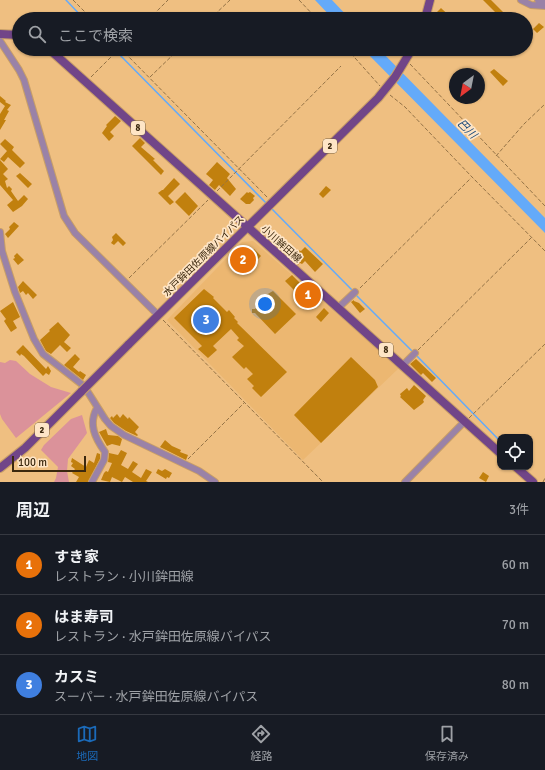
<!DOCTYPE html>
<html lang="ja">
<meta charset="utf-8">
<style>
body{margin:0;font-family:Signika,"Noto Sans JP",sans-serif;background:#242831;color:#f1f3f6}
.controls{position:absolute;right:12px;bottom:12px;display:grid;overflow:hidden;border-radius:8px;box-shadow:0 1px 3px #0004}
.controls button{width:36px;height:36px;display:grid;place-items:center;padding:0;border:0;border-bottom:1px solid #363941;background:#171b24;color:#f1f3f6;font:20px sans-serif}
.compass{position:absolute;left:449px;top:68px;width:36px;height:36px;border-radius:50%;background:#171b24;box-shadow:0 1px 3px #0004;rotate:212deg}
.scale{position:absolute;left:12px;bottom:10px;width:74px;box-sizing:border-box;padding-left:4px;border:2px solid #3b280e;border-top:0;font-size:11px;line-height:14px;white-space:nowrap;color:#3b280e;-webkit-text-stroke:3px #fee5c6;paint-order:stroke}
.you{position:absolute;left:265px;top:304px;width:14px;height:14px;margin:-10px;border:3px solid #fff;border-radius:50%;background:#1a73e8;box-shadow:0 0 0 6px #1a73e833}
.badge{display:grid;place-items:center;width:26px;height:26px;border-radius:50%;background:#1b6ab9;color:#fff;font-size:13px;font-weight:700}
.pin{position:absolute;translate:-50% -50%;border:2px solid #fff;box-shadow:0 1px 4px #0006}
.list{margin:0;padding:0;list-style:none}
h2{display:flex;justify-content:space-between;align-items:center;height:52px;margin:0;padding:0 16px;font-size:17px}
h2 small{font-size:13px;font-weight:400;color:#9ea1a6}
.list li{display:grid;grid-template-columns:26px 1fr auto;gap:12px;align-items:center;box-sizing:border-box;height:60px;padding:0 16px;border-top:1px solid #363941}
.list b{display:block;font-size:15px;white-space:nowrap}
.list p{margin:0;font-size:13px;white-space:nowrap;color:#9ea1a6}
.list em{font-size:13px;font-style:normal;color:#9ea1a6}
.icon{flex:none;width:22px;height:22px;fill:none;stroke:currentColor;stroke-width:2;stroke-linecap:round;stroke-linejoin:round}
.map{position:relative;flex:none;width:545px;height:482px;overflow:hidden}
.search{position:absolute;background:#171b24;box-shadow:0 1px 3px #0004;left:12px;right:12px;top:12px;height:44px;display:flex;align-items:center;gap:10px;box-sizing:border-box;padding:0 14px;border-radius:22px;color:#9ea1a6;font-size:15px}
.sheet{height:232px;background:#171b24}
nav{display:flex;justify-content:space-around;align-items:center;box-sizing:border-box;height:56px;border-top:1px solid #363941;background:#171b24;font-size:11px;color:#9ea1a6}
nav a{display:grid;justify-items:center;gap:2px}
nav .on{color:#1b6ab9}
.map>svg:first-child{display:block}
</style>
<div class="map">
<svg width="545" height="482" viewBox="0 0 545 482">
<rect width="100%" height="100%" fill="#efbf81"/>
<path fill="#ecb771" d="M253,241L399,368L303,460L167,320L242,242Z"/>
<path fill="#db929a" d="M10,360L16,361L30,374L51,387L71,393L16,438L2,419L0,414V362L5,363Z
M82,415L87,433L68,459L67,471L69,482H54L56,478L58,467L41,450L44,445L71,419Z"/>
<path fill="#64aaf9" d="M315,0H332L350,19H333Z
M363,49H379L545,218V233Z"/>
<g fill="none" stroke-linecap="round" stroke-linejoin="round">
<path stroke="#64aaf9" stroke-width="1.5" d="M66,0L84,19
M114,49L267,204
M271,208L353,291
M355,294L413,352
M416,355L500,441"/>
</g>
<path fill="#c1800e" d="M483,0H491L510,19H502Z
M441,8L442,9L453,19H435L438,17L435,14Z
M539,23L544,27L537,33L533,29Z
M494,69L508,81L503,86L490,72Z
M0,96L6,101L5,102L11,105L7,110L9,111L4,120H6L0,130V114L5,106L0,102Z
M115,116L121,121L110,132L114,136L109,141L102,133L107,126L106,125Z
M140,138L145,143L141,147L155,159L153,160L164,171L161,175L132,146Z
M5,139L14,147L12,150L25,163L20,168L8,157L4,162L0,159L7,151L0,144Z
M0,160L8,169L3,174L8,179L5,181L7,188L9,186L12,189L11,191L18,201L24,195L28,199L22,206L13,212L7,205L13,200L0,185Z
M217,162L230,174L227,178L236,189L230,196L219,185L215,190L209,185L213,180L206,174Z
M20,173L32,184L28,188L16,176Z
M174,178L180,184L168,196L174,202L170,205L158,193L162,190H163Z
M326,186L331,190L323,198L319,194Z
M185,192L198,206L189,216L175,202Z
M247,192L248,193L250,192L255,196L253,198L254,200L250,204H246L240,199Z
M14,222L19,226L8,238L5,234L10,229L9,227Z
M116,233L126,243L123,246L118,241L114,245L111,243L113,240L112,237Z
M305,247L323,264L315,272L305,261L302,264L300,263L298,265L292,259L298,250L301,251Z
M243,249L248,254L254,249L261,256L258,259L257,258L249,265L250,266L243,271L232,260Z
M17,253L24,260L18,265L13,259L15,258L14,256Z
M292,275L306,289V288L315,296L311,300L306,296L305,298L297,289L295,291L285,281Z
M23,281L37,295L33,299L28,293L26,295L23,291L20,293L18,287Z
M204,289L214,297L213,298L227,312L229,310L235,317L234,318L238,322L237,323L287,372L261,397L252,388L254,386L247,379L253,374L246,367L244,369L232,357L244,346L237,340L239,338L231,329L213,346L217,350L208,358L198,349L202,346L174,318Z
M273,291L296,314L275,334L255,313H252V309H255L264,299L266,295Z
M354,301L359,303L365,309L360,313L351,302L354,300Z
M13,302L20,317L13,321L17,328L11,332L4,321L6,319L0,311Z
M324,308L329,313L321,322L316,317Z
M58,322L70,335L64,342L71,348L67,352L60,345L51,354L46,351L40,340L50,331L49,330Z
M23,345L46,369L48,366L51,371L49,375L46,373L43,376L24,356L21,354L20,356L16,352Z
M75,354L80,359L73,367L79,372L80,371L86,375L83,380L64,365Z
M351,357L375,380L378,387L321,443L294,415Z
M416,359L436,378L432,382L423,373L421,375L410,364Z
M414,385L426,396L423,400L424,402L422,404L414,410L400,397L401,396L400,394L407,388L409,391Z
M117,414L120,418L123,414L128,419L129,417L139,427L135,432L138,435L137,436L126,431L114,423L110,418L112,416L113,418Z
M106,429L108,435L118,436L122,439L120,446L112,444L107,446L99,432Z
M165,440L172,446L181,450L180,452L188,455L186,460L160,447Z
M121,450L127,453L121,465L128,469L133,461L138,464L132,472L141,478L146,469L152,472L146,481L148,482H133L125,477L122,482L112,477L110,482L101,480L104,473L106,471L108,472L112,463L108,462L109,453L118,455Z
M97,453L100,454V459L88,482H76L79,477L72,473L75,469L71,466L73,463L71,462L72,458L86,467L89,460L94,463Z
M158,469L162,471L165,469L172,473L169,478L167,477L166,479L156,473Z
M483,472L489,476L486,482L479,478Z"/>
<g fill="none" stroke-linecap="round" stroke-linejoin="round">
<defs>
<path id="minor" d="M521,0L531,5L545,6
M538,0L545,1
M0,41L19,70L24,80L64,216L75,233L158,315
M0,232L2,251L15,292L34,339L43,354L84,386L105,419L111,426L124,435L199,471L215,482
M338,308L355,292
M403,365L415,353
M92,482L104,460L105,452C95,438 88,424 97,408
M405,482L465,421"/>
<path id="major" d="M425,19L430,0
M0,34L19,35
M49,49L500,453
M128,345L378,98L395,77L412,49
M516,467L533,482
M0,468L25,448L82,391"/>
</defs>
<use href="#minor" stroke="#c79e68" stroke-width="8"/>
<use href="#major" stroke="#c79e68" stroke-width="10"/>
<path stroke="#937246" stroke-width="1" stroke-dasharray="4 2" stroke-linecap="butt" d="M73,0L92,19
M299,0L317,19
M149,19L168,0
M210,19L230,0
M121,49L268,198
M347,49L380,86
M410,64L545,206
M91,77L119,49
M150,77L179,49
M390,95L405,107L472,177L545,251
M496,156L524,124L545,104
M217,191L341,66
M129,278L208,200
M360,288L471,178
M163,320L323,482
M418,350L531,238
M469,418L545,344
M188,459L244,403
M543,482L545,478"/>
<use href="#minor" stroke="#9a82a7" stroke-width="6"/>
<use href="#major" stroke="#714588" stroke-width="8"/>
<defs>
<path id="major-bridge" d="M82,391L128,345"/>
</defs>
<use href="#major-bridge" stroke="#c79e68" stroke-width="10" stroke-linecap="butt"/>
<use href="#major-bridge" stroke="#714588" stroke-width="8"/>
</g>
<g text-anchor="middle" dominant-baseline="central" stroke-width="3.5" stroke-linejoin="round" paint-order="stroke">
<g fill="#fee5c6" stroke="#766145" stroke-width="1">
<rect x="131" y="121" width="14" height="14" rx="3"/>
<rect x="323" y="139" width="14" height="14" rx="3"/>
<rect x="379" y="343" width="14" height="14" rx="3"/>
<rect x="35" y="423" width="14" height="14" rx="3"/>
</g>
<g font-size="9" font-weight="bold" fill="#3b280e">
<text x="138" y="128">8</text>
<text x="330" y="146">2</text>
<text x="386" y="350">8</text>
<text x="42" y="430">2</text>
</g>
<g font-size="10" fill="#3b280e" stroke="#fee5c6">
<text transform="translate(281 244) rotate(42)">小川鉾田線</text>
<text transform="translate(204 256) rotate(-45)">水戸鉾田佐原線バイパス</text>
</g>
<g font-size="11" font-style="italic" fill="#174779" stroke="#fee5c6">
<text transform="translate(467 129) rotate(45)">巴川</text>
</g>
</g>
</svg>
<div class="controls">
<button><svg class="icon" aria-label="locate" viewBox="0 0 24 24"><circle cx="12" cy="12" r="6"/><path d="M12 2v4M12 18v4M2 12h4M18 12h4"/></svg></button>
</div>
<svg class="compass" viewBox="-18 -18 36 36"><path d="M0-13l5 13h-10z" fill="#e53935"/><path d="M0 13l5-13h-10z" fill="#9ea1a6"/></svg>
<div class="scale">100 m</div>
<div class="you"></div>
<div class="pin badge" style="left:308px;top:295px;background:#e8710a">1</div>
<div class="pin badge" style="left:243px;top:260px;background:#e8710a">2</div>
<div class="pin badge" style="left:206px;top:320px;background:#3f7fe0">3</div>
<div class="search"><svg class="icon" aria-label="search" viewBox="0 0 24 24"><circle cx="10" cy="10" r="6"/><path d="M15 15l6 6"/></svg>ここで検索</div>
</div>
<section class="sheet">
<h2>周辺<small>3件</small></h2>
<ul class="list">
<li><span class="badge" style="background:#e8710a">1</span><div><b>すき家</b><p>レストラン · 小川鉾田線</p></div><em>60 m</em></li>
<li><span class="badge" style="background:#e8710a">2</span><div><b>はま寿司</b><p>レストラン · 水戸鉾田佐原線バイパス</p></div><em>70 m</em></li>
<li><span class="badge" style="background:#3f7fe0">3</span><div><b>カスミ</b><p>スーパー · 水戸鉾田佐原線バイパス</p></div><em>80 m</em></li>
</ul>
</section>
<nav>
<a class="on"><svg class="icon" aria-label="map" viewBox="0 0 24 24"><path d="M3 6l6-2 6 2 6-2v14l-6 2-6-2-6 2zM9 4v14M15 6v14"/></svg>地図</a>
<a><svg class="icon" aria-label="directions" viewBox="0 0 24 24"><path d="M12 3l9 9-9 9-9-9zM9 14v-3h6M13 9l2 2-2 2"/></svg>経路</a>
<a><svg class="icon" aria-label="saved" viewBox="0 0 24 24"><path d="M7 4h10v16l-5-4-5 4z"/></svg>保存済み</a>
</nav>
